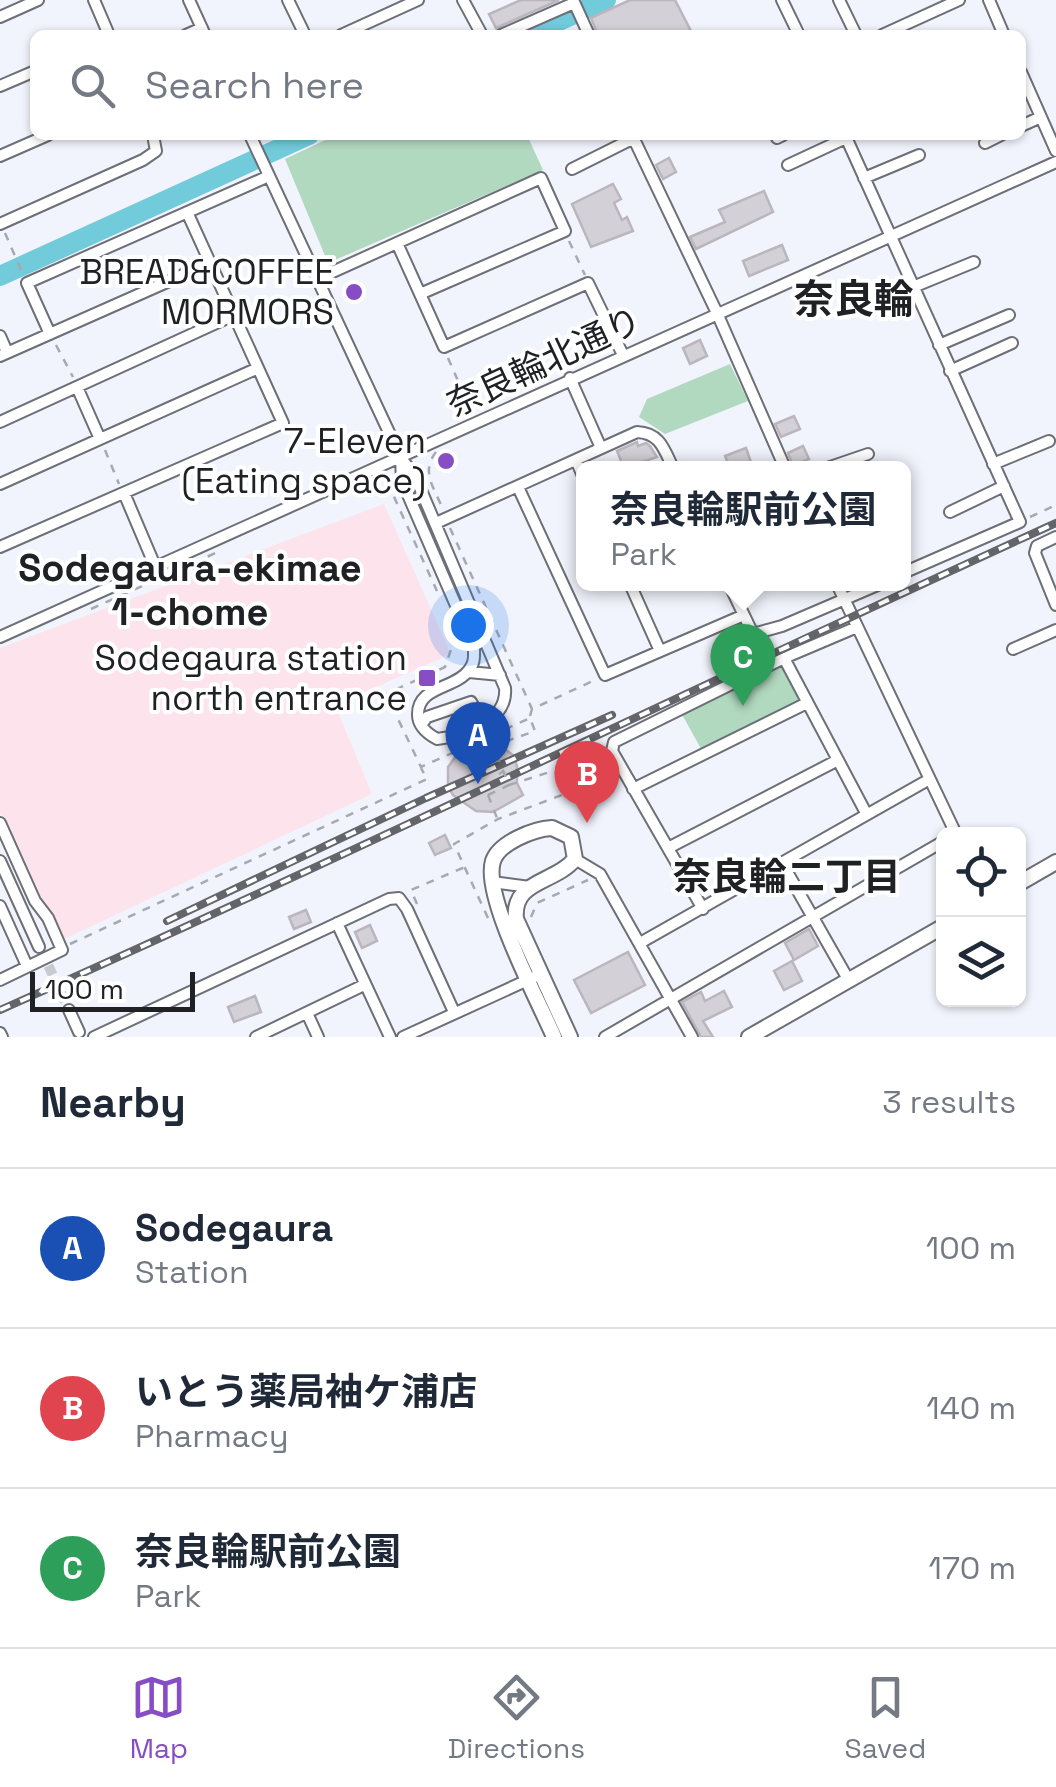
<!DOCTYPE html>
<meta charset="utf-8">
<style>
body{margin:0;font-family:"Space Grotesk","Noto Sans JP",sans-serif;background:#f6f6f7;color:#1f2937}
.controls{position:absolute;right:30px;bottom:30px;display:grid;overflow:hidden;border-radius:15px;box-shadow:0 2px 8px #0004}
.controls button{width:90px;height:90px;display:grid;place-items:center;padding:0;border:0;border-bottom:2px solid #e0e1e3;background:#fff;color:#1f2937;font:50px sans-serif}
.scale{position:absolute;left:30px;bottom:25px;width:165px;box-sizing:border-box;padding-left:10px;border:5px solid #202124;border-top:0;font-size:28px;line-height:35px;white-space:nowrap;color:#202124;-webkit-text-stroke:8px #fff;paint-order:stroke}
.you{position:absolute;left:468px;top:625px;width:35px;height:35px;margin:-25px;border:8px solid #fff;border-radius:50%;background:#1a73e8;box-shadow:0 0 0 15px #1a73e833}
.badge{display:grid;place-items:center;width:65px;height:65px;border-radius:50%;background:#874dc4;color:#fff;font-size:32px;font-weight:700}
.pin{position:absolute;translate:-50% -82px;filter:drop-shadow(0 2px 5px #0008)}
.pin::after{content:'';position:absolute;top:52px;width:35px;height:30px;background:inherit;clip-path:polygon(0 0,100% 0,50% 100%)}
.popup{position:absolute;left:576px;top:461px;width:335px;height:130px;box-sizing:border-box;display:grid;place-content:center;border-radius:15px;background:#fff;filter:drop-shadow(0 2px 8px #0005);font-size:32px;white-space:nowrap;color:#747a83}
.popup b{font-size:38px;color:#1f2937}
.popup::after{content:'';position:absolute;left:50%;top:100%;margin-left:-20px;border:20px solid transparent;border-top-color:#fff}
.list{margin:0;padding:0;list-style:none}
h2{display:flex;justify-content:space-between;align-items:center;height:130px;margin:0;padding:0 40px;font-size:42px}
h2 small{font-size:32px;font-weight:400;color:#747a83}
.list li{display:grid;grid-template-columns:65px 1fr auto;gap:30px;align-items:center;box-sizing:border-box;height:160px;padding:0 40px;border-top:2px solid #e0e1e3}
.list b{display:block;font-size:38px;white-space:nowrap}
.list p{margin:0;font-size:32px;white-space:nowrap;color:#747a83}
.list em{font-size:32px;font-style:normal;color:#747a83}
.icon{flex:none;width:55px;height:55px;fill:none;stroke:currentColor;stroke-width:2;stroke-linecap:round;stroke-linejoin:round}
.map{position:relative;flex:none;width:1056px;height:1037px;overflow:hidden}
.search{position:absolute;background:#fff;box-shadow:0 2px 8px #0004;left:30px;right:30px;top:30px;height:110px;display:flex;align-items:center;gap:25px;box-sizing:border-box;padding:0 35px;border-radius:15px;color:#747a83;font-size:38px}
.sheet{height:610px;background:#fff}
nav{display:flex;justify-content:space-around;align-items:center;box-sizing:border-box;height:140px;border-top:2px solid #e0e1e3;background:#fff;font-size:28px;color:#747a83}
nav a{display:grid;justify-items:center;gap:5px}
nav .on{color:#874dc4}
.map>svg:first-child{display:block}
</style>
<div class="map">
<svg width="1056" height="1037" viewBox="0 0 1056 1037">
<rect width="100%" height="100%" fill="#f2f4fd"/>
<path fill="#fce3ec" d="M384,504L451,654L335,705L372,794L62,940L0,813V648Z"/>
<path fill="#b1d9bf" d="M336,135H527L543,170L328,263L285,159Z
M730,364L748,401L665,434L639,417L647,399Z
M784,658L807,703L705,756L679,709Z"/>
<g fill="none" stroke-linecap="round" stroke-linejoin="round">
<path stroke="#71cbda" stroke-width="20" d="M528,35L606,0
M0,276L309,135"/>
</g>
<path fill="#d4d0d7" stroke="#bbb6bd" stroke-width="2.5" d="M521,0H559L496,28L489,14Z
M630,0H675L693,35H598L591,18Z
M669,158L676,172L663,179L656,165Z
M613,184L621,199L614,203L622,220L627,217L633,231L591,247L572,204Z
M764,191L773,212L696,249L690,237L725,222L719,210Z
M782,245L788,260L749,276L743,261Z
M700,340L707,356L690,364L683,348Z
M794,416L800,429L781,437L775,424Z
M637,442L638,446L646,443L650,446L657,457L624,468L617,451Z
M803,446L809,459L793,466L788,453Z
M746,448L753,468H730L725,456Z
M494,732L503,748L513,755L517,766V783L523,795L493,812L476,811L453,795L448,787V767L462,748Z
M445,835L451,848L435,855L429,843Z
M306,910L311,922L294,929L289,917Z
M370,925L377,941L362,948L355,932Z
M809,929L818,946L794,960L785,943Z
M628,952L645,985L591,1013L574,980Z
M792,961L802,981L784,990L774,971Z
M724,991L732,1007L703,1021L713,1037H701L682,1002L701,992L705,1001Z
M255,996L261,1012L234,1022L228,1007Z"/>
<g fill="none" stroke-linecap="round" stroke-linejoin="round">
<path stroke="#c8cad2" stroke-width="10" stroke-dasharray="10 5" stroke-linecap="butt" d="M42,952L69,1010"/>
<defs>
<path id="minor" d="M94,0L109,35
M189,0L205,35
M288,0L305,35
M463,0L482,35
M573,0L589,35
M782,0L799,35
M839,0L856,35
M989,0L1004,35
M0,17L38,0
M186,35L202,28
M341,35L418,0
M501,35L574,3
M882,35L959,0
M1021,72L1056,151
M0,86L35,71
M1021,126L1041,117
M250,135L401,458L415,476L505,688C508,721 465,736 437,739C428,734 418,726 418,715C417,686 456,689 469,670C475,663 474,656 474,647L402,481L401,458
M632,135L717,313L785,468
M845,135L1020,522L903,573
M777,138L783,135
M985,143L1001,135
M0,156L48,135
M788,165L846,138
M572,169L634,138
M864,178L919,155
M0,224L143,160L156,151L153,135
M397,243L444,347L588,283L623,355
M317,279L541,178L565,231L420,294
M913,287L974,262
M50,334L27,283L269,176
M0,336L7,352
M939,345L1009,315
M0,356L210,263
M950,371L1012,343
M570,378L601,448
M77,387L100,439
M0,422L234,315
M576,460L583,476
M993,464L1049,441
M827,468L868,454
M0,484L258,368
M518,487L605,675L744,615
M124,493L155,566
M950,512L1004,486
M436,523L637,432C660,433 664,449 673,468
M1056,537L1037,546L1035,553L1056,605
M0,547L283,423L187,212
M630,584L660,651
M729,584L753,634L782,626L880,584
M837,584L956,834
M0,637L1056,162
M1013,649L1056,630
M784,658L866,813
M469,672L500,675
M421,725L427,717L471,702L483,723
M633,789L807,703
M0,823L35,901L48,918L62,950L0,980
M668,848L838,760
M575,859L600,874L692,1037
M0,861L39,947
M782,863L848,979
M492,882L530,887
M0,906L27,966
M703,909L612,751L614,742L784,658L857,627
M337,923L390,1037
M640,943L928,780
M69,1010L79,1032
M307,1013L318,1037
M0,1033L2,1037
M94,1037L389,899L399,898L407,909L454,1012
M256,1037L364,985
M403,1037L541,974
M605,1037L944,841"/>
<path id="major" d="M1018,884L1056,862
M554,1037C539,1002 482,895 493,861C499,843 533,829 552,828L571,837L575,859C554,884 512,880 516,919L570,1037
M749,1037L944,926"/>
</defs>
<use href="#minor" stroke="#6d6f76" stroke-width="14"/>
<use href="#major" stroke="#6d6f76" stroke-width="18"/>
<path stroke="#a7a9b0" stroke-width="2.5" stroke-dasharray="8 8" stroke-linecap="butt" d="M5,233L22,272
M569,241L585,275
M56,345L73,377
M448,358L473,415
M105,450L119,484
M436,452C421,471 433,486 442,507
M369,484L389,486L437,591
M1030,517L1056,505
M450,528L532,709
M91,609L220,551
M456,635L445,667L386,694L421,767L530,718L535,731L493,746
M530,716L532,709L595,680
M499,774L504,771
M509,785L553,771L561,774
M488,795L497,818
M417,904L411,890L465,867
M531,917L537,903L588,880
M488,918L454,844L498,819L570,792
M70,944L427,779L421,768"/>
<use href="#minor" stroke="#fff" stroke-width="10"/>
<use href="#major" stroke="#fff" stroke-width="14"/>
<defs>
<path id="rail" d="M167,921L426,798L612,715
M0,1010C355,853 703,683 1056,523"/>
</defs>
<use href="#rail" stroke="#63656a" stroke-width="8"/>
<use href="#rail" stroke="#fff" stroke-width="4" stroke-dasharray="11" stroke-linecap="butt"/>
<path stroke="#a7a9b0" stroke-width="2.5" stroke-dasharray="8 8" stroke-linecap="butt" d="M488,795L509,785L493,746"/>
</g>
<g fill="#874dc4" stroke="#fff" stroke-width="4">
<circle cx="354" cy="292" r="10"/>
<circle cx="446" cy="461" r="10"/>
<rect x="417" y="668" width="20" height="20" rx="5"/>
</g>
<g text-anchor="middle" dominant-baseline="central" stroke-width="8" stroke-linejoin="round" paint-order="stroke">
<g font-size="35" fill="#202124" stroke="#fff" text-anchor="end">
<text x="334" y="272">BREAD&amp;COFFEE<tspan x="334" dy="40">MORMORS</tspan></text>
<text x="426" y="441">7-Eleven<tspan x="426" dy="40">(Eating space)</tspan></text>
<text x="407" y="658">Sodegaura station<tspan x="407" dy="40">north entrance</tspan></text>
</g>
<g font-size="35" fill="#202124" stroke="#fff">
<text transform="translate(544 362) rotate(-25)">奈良輪北通り</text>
</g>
<g font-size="38" font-weight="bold" fill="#202124" stroke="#fff">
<text x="190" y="568">Sodegaura-ekimae<tspan x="190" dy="44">1-chome</tspan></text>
<text x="787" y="877">奈良輪二丁目</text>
</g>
<g font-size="40" font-weight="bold" fill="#202124" stroke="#fff">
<text x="854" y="299">奈良輪</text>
</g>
</g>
</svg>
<div class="controls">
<button><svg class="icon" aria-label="locate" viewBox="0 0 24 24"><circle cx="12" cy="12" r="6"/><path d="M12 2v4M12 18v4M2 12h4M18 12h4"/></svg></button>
<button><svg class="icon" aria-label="layers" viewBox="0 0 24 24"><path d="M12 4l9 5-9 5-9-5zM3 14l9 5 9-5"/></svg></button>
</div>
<div class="scale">100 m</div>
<div class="you"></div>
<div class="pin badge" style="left:478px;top:784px;background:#1a4fb4">A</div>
<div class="pin badge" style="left:587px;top:823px;background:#e0444e">B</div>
<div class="pin badge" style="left:743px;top:706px;background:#2e9e5b">C</div>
<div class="popup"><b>奈良輪駅前公園</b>Park</div>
<div class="search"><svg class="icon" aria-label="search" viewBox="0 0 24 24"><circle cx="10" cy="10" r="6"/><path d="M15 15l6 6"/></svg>Search here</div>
</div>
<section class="sheet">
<h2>Nearby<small>3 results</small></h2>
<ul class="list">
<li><span class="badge" style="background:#1a4fb4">A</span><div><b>Sodegaura</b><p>Station</p></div><em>100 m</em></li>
<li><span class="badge" style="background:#e0444e">B</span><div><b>いとう薬局袖ケ浦店</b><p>Pharmacy</p></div><em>140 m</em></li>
<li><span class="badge" style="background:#2e9e5b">C</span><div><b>奈良輪駅前公園</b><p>Park</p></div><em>170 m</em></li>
</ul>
</section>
<nav>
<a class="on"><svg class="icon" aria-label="map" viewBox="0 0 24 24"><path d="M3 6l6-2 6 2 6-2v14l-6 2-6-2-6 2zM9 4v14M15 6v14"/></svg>Map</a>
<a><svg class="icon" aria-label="directions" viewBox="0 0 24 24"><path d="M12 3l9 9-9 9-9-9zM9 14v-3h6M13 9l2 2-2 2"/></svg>Directions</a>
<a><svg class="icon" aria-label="saved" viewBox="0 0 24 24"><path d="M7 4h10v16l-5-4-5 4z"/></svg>Saved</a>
</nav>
